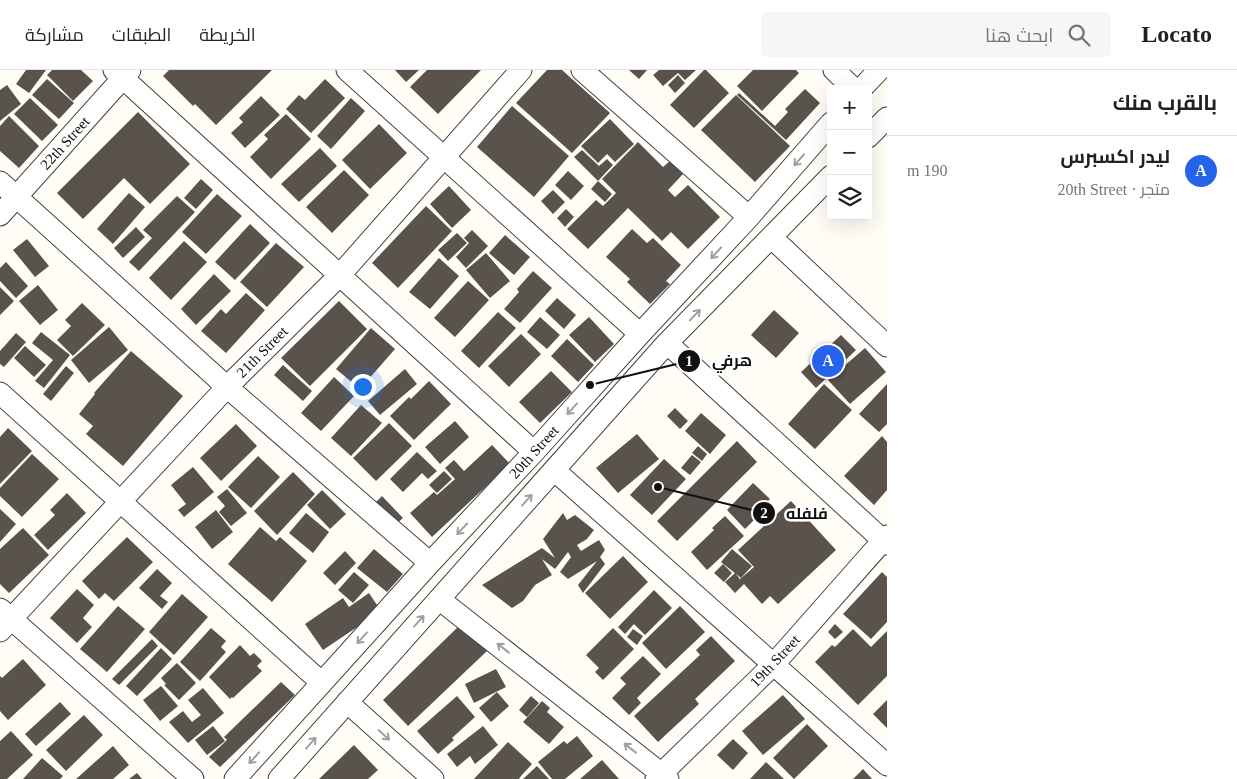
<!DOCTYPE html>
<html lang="ar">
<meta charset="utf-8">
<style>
body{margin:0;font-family:"Times New Roman",Cairo,serif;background:#f6f6f6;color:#222;direction:rtl}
.controls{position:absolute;right:15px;top:15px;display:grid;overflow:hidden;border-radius:5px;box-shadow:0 5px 20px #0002}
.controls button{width:45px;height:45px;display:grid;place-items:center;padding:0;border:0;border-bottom:1px solid #e0e0e0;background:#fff;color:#222;font:25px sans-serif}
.you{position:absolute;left:362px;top:316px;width:18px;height:18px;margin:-12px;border:4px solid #fff;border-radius:50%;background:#1a73e8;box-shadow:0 0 0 8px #1a73e833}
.badge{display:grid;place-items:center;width:32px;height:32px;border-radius:50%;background:#2563eb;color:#fff;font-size:16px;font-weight:700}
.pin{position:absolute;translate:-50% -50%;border:2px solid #fff;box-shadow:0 1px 5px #0006}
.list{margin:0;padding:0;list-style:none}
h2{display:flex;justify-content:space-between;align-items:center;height:65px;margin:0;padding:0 20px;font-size:21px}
h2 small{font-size:16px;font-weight:400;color:#767676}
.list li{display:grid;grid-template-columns:32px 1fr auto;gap:15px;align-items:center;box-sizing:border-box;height:70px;padding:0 20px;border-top:1px solid #e0e0e0}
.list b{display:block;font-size:19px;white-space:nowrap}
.list p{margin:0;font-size:16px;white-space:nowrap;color:#767676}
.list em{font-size:16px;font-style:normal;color:#767676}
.icon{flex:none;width:28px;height:28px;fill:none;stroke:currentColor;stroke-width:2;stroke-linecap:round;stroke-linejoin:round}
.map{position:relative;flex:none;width:887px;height:709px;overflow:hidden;direction:ltr}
header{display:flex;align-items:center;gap:30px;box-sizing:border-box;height:70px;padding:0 25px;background:#fff;border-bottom:1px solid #e0e0e0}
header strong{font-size:24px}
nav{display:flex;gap:28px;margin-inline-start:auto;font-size:18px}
.search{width:350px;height:45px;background:#f6f6f6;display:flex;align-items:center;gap:12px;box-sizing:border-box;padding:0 18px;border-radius:5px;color:#767676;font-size:19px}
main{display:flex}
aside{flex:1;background:#fff}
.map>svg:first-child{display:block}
</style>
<header>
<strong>Locato</strong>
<div class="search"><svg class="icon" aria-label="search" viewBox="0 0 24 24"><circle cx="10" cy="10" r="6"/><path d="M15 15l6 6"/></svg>ابحث هنا</div>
<nav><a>الخريطة</a><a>الطبقات</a><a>مشاركة</a></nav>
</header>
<main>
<aside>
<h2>بالقرب منك<small></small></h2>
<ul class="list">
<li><span class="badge">A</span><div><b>ليدر اكسبرس</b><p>متجر · 20th Street</p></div><em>190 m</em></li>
</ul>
</aside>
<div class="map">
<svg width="887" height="709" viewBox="0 0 887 709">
<rect width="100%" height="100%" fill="#fffdf5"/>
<path fill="#5a524d" d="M26,0H46L29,23L16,14Z
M52,0H81L93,11L73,31L47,5Z
M169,0H272L216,55L195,34L193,36L163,6Z
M395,0H419L406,12Z
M427,0H481L438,44L410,17Z
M547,0H562L610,43L572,83L516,33Z
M629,0H647L639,9Z
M659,0H696L685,10L678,3L663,16L653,5Z
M704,0H706L729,23L694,58L670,35Z
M753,0H796L799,3L762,41L737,16Z
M678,5L685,13L675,23L668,15Z
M47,9L74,33L59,49L32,25Z
M325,9L345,28L311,63L286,39L299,25L305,30Z
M7,15L21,34L0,51V20Z
M805,19L820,33L786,70L737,25L739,23L775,56L788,42L785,39Z
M736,25L790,76L755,112L701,60Z
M261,26L280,45L245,78L231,63L243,52L239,48Z
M30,28L58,55L42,71L14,44Z
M351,28L365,41L331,79L317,66Z
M512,36L569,86L534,127L477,77Z
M138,42L190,94L150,134L124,108L83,149L57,123Z
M286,44L311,69L271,109L250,87L268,69L264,65Z
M9,46L39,76L19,98L0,81V56Z
M610,49L634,74L615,92L607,84L598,93L581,76Z
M379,54L407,83L370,119L342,90Z
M638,72L663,97L670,91L683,104L668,120L675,127L688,115L720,147L688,179L671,162L662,171L628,138L588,179L567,159L596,130L603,136L616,123L602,109Z
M320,78L337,96L299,132L281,114Z
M582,80L599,96L607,89L613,95L598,111L574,87Z
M344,100L369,125L332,163L306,137Z
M568,101L584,116L571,130L555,115Z
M201,109L213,120L196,139L184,128Z
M598,111L612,124L605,132L591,119Z
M449,116L471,140L452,158L430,134Z
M553,120L565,132L553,144L541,131Z
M129,123L145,137L113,174L97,159Z
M217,124L242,146L206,184L182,162Z
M177,126L195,142L139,201L129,192L152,168L143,160Z
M426,136L452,161L398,218L372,193Z
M566,139L574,147L565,157L557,148Z
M250,154L270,173L235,210L215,192Z
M136,157L145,167L123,188L114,178Z
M632,159L647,173L653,168L681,195L666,211L670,214L650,234L627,212L630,209L606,187Z
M472,160L488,176L466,198L456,187L469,173L464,168Z
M457,163L467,173L448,191L438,180Z
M505,165L530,187L514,205L489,183Z
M27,169L49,196L35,207L13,180Z
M184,171L207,192L171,230L149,208Z
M276,173L304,197L267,237L240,212Z
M486,183L510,211L490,228L466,200Z
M439,188L459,206L430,239L409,222Z
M6,192L28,216L16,228L0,211V198Z
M533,201L552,218L520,253L504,239L519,222L517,219Z
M214,204L231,221L196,255L181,239Z
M468,211L489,230L455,267L434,248Z
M38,215L58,240L40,255L19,231Z
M0,217L14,231L0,245Z
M246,223L265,240L226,283L201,261L221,239L226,244Z
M557,228L576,245L564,259L545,241Z
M339,231L367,259L310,316L281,288Z
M82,233L105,255L73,286L57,270L71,256L65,250Z
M774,240L799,263L776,288L751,265Z
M498,242L516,258L479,298L461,281Z
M540,247L560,265L547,279L527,262Z
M589,247L614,274L595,292L569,265Z
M109,257L128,280L89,313L71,290Z
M371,258L395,279L360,319L336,299Z
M41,262L70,285L44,318L35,311L53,290L32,273Z
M16,263L26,272L4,297L0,294V281Z
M521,264L541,284L509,317L488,296Z
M841,265L856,280L816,318L801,302Z
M567,269L594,295L578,312L551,286Z
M25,276L46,295L34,307L14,288Z
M865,278L886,302L850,334L828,310Z
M131,281L183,326L123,396L86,364L93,356L79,344L95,324L94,323Z
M283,295L312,321L303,331L274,305Z
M66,296L74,303L51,331L43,324Z
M405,299L417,314L380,345L368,331Z
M551,301L572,322L540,353L519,332Z
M334,307L354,326L321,361L301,343Z
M429,311L451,334L414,370L390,346L409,327L411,329Z
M824,314L852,340L815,379L788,354Z
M887,314V354L879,362L859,344Z
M361,335L382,353L351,386L331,368Z
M675,338L688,351L680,359L667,346Z
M701,343L726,365L710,384L685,361Z
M455,351L469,367L440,394L425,377Z
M389,353L412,376L376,411L353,388Z
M236,354L257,376L221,411L200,388Z
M8,358L32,381L0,414V367Z
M637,364L659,389L618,423L596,398Z
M882,366L887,372V420L874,435L844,406Z
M737,371L757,392L677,471L657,451Z
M492,375L510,394L432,467L410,443L434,422L437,425L455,409L445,398L454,390L464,401Z
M698,376L707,384L702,391L692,383Z
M417,382L437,401L428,409L422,403L403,422L390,409Z
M32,384L59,409L22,447L0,426V418Z
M692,385L701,392L690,405L681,398Z
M258,386L280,407L251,438L228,417Z
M664,389L686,409L652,445L630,425Z
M193,397L214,422L184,447L178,440L186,434L171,415Z
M444,401L452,409L437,423L429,415Z
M293,402L315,424L277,465L254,441Z
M753,413L770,429L759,440L761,443L745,459L727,440Z
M227,419L247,443L231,456L219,442L225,436L217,427Z
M322,420L346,444L330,459L307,435Z
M67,423L86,443L48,480L34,465L55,445L50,440Z
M382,426L403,448L396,454L375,433Z
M791,431L836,480L778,534L770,526L762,534L744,514L735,523L725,512L735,503L740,509L739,510L754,497L738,480Z
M0,439L16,454L0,472Z
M216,440L233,462L212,479L195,457Z
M306,443L329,462L313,483L289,463Z
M563,443L567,450L575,445L594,460L587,469L577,475L581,481L599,470L605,480L600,487L605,494L583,523L578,515L597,491L568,509L560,502L571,487L568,482L555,499L542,489L552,505L535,515L523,531L512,538L482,515L542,478L555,488L543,469Z
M725,446L744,466L707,500L691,482L714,460L712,458Z
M260,457L276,471L280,467L307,491L272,532L228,494Z
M23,458L49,485L9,523L0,514V479Z
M127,467L153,492L114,531L105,523L99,529L82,511Z
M374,479L403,504L387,522L357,498Z
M732,479L752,496L741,508L721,492Z
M345,481L356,493L335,515L323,503Z
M623,486L648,512L610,549L585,523Z
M723,494L732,503L724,512L714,503Z
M157,499L172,513L160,526L168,532L162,539L139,518Z
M354,502L369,515L353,533L338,520Z
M882,502L887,507V552L871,569L843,544Z
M77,519L94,535L83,548L92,557L77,573L50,548Z
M654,520L672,538L645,565L634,554L625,564L618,557Z
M369,523L381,541L323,580L305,554L343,528L349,537Z
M182,524L208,547L174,585L149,562Z
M118,536L145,559L107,602L80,579Z
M680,536L705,562L666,599L642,573Z
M461,554L487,581L408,656L383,630Z
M835,554L843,562L835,569L828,562Z
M211,558L226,571L221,577L226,582L200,611L180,592Z
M613,558L634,579L603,610L595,602L599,598L586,585Z
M633,559L643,566L637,575L627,567Z
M853,559L871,577L887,561V606L858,635L815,592L832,575L835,577Z
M711,566L735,591L695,629L699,634L658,672L634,646L700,585L696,580Z
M152,569L158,576L119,615L112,609Z
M240,575L250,586L254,583L262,591L257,596L262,601L233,628L232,627L230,629L209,607Z
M161,578L172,589L137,626L126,616Z
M643,586L661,604L637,628L641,633L629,645L612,628L626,614L620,608Z
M23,589L46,615L8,650L0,641V606L2,608Z
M177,593L196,613L179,630L164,615L166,614L161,608Z
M496,599L506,617L474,633L465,614Z
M281,612L295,625L220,697L209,687L227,670L224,667Z
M161,616L178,636L160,651L143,630Z
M203,618L224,643L188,673L169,652L183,641L192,652L201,645L188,630Z
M497,622L509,636L491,652L479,638Z
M783,625L805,649L763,685L742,661Z
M457,626L475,647L452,668L454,670L438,684L417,661Z
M531,626L539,633L527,647L519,640Z
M887,630V658L873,644Z
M542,631L550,638L547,642L564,657L549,674L523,652Z
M60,632L71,644L36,676L25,664Z
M84,645L103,665L66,701L46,680Z
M807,654L828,676L794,709L773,688Z
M213,656L225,671L207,685L195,670Z
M483,656L498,675L475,694L470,686L457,697L447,684Z
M11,661L33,685L7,709H0V671Z
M577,666L593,686L565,709H552L538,692L564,671L567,674Z
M733,669L748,683L733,700L717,685Z
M508,672L532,694L521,706L519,709H474Z
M354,675L378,700L368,709H319Z
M113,676L129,695L113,709H76Z
M42,688L63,706L60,709H23Z
M602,690L619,709H580Z
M766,692L784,709H750Z
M537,696L549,709H523Z
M863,699L872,709H853Z
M137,703L142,709H129Z"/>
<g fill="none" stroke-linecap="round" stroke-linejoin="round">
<defs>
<path id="minor" d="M114,0L534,382
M347,0L640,264
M582,0L749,147
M834,0L854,19
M861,19L879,0
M868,67L887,48
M0,112L227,317L430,493
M0,145L130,0
M771,167L887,276
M667,273L887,474
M0,323L322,613
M554,400L887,695
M439,529L668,709
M0,539L193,709
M0,561L227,317L340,205L521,0
M347,632L433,709
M235,709L430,493L534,382L640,264L749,147L831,53
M279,709L667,273L831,106
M656,709L774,594L887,466"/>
</defs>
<use href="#minor" stroke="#444" stroke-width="23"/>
<use href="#minor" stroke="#fff" stroke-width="21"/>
</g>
<defs><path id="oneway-shaft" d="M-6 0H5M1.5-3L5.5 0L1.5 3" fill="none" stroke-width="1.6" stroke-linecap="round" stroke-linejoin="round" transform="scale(1.25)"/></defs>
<g stroke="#a0a0a0">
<use href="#oneway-shaft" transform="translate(799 90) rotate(131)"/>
<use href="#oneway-shaft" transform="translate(716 183) rotate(133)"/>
<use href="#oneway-shaft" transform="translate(695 245) rotate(-46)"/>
<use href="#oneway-shaft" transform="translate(572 339) rotate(132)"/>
<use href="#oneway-shaft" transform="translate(527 430) rotate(-48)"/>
<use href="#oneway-shaft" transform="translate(462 459) rotate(133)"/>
<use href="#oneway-shaft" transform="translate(419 551) rotate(-48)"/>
<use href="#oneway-shaft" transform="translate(362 568) rotate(132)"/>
<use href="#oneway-shaft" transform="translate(503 578) rotate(-142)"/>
<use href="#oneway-shaft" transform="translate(384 665) rotate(42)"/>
<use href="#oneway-shaft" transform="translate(311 673) rotate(-48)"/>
<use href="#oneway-shaft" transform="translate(630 678) rotate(-142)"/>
<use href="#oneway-shaft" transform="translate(254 688) rotate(132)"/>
</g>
<g text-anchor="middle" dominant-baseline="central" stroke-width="5" stroke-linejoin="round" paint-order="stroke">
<g font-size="15" fill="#111" stroke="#fff">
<text transform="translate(65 73) rotate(-48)">22th Street</text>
<text transform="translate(262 282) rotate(-45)">21th Street</text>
<text transform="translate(534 382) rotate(-48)">20th Street</text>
<text transform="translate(775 591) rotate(-47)">19th Street</text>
</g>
</g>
<path fill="none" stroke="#111" stroke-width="2" d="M590 315L689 291M658 417L764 443"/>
<g fill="#111" stroke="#fff" stroke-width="2">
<circle cx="590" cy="315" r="5"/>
<circle cx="658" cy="417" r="5"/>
<circle cx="689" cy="291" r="12"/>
<circle cx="764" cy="443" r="12"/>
</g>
<g font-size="15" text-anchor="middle" font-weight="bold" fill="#fff">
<text x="689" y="296">1</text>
<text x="764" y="448">2</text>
</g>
<g font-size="16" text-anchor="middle" font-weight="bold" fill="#111" stroke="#fff" stroke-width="5" stroke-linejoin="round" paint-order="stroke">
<text x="732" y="296">هرفي</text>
<text x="807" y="449">فلفله</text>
</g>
</svg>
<div class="controls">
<button>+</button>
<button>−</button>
<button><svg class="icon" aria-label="layers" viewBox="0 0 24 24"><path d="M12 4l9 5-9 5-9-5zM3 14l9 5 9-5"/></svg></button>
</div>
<div class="you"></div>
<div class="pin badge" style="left:828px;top:291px">A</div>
</div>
</main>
